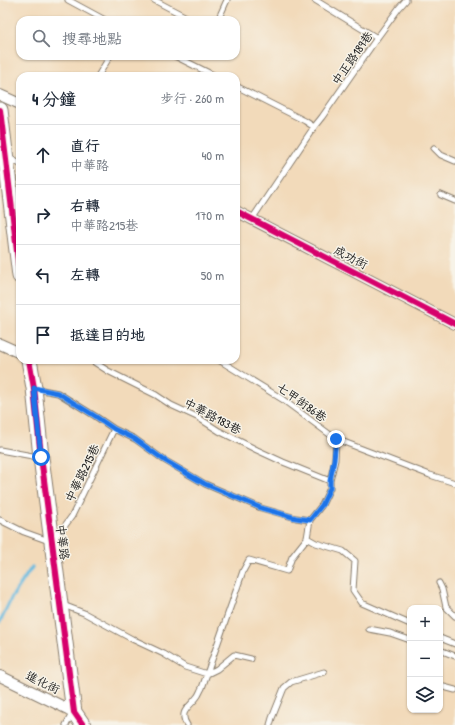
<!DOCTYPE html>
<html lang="zh-TW">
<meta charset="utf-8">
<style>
body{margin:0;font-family:"Patrick Hand","LXGW WenKai TC",sans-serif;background:#f2f2f3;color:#1f2937}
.controls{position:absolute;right:12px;bottom:12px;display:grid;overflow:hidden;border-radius:8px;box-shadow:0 1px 3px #0004}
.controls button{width:36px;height:36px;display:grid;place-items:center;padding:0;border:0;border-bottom:1px solid #e0e1e3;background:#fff;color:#1f2937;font:20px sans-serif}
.stop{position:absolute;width:12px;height:12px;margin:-9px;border:3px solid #1a73e8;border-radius:50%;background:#fff}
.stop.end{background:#1a73e8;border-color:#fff;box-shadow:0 1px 4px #0008}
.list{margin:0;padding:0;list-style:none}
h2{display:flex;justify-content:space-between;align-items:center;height:52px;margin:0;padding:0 16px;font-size:17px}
h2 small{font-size:13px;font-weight:400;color:#747a83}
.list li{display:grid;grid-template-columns:26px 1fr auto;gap:12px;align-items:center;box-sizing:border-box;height:60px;padding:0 16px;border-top:1px solid #e0e1e3}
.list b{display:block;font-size:15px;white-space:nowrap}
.list p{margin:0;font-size:13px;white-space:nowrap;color:#747a83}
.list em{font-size:13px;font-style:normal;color:#747a83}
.icon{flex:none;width:22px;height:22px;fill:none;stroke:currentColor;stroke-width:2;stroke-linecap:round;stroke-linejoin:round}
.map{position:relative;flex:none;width:455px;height:725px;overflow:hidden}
.search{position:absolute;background:#fff;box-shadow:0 1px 3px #0004;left:16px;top:16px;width:224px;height:44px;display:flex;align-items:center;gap:10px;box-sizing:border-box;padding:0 14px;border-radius:12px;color:#747a83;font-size:15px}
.panel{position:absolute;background:#fff;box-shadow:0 1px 3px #0004;left:16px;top:72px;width:224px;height:292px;border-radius:12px}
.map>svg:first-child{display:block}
</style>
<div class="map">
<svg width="455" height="725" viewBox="0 0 455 725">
<rect width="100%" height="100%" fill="#f7f3e8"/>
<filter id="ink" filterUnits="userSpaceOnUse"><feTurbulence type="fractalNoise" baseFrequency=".025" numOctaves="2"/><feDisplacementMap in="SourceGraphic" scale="8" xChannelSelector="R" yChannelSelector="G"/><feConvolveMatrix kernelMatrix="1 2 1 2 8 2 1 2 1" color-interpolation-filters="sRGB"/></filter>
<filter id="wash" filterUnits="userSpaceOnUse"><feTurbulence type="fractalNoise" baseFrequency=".012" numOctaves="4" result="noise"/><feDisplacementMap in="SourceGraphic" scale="16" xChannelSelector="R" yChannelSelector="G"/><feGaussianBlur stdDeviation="0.9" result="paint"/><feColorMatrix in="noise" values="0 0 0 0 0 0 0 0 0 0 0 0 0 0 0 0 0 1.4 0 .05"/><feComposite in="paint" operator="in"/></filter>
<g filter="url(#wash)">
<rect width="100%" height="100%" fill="#f2daba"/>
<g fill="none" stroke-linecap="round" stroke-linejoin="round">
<path stroke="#61b8de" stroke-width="3.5" d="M0,622L12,597L32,567"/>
</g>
</g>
<g filter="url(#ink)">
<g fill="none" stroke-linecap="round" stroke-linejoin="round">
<defs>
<path id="lane" d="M68,0L105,20
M154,0L192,20
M315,0L377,38
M218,20L227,0
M175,56L215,76
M98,76L110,56
M236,86L305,121L314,127
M434,148L441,155L455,161
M9,158L20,164
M441,195L455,201
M252,219L314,127L322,117L377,38L399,8L406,0
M91,360L108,371L156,395L171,405L197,417L219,431L257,450L283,462L330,481
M219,360L282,399L336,439L430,475L455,483
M37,389L58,393L95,416L114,429L135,439L164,460L205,484L261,508L296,518L310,520
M0,450L38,457
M0,520L24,532L49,541
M310,520L307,538L316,543L343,551L355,561L353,590L362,603L410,624
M310,520L322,505L330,488V481L335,460L336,439
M55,539L72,516L114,429
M439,583L442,589L446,607L455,616
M63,605L84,613L132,639L164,654L185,667L207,674L217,669L234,655L251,659
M369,629L390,633L410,640
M440,638L455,644
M440,650L455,656
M440,686L455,690
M66,725L72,714
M187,725C178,711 190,707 197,697C199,695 200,691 202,688L243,571L249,560L287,571L292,557L307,538
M270,725L272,718L284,688L291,682L324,672"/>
<path id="street" d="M0,95L20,104
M236,211L455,324
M0,344L20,353
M0,676L74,712"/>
<path id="secondary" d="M0,110L20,276
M29,360L34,388L41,457L74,712L83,725"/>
</defs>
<use href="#lane" stroke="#877b6b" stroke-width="7"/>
<use href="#street" stroke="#877b6b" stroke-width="12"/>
<use href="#secondary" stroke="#877b6b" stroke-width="17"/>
<use href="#lane" stroke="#fff" stroke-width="5"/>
<use href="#street" stroke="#fff" stroke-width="10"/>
<use href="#secondary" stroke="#fff" stroke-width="15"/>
<defs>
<path id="cycleway" d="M0,110L20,276
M236,211L455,324
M29,360L34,388L41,457L74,712L83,725"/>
</defs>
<use href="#cycleway" stroke="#f7f3e8" stroke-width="8"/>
<use href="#cycleway" stroke="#d6006c" stroke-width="6"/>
</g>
</g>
<g fill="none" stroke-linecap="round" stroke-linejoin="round" filter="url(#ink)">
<path stroke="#1a73e8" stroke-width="5" d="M41,457L34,388L58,393L95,416L114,429L135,439L164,460L205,484L261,508L296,518L310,520L322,505L330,488V481L334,460L336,439"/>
</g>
<g text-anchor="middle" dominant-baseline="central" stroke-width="3" stroke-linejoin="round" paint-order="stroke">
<g font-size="12" fill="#1c1c1c" stroke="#f7f3e8">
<text transform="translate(352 58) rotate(-55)">中正路189巷</text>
<text transform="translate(351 257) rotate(27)">成功街</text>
<text transform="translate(302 402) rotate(35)">七甲街86巷</text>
<text transform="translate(213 416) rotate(28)">中華路183巷</text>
<text transform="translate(82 473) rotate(-64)">中華路215巷</text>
<text transform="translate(63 542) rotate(83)">中華路</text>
<text transform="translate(43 682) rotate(26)">進化街</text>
</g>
</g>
</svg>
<div class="controls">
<button>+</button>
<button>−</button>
<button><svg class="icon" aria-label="layers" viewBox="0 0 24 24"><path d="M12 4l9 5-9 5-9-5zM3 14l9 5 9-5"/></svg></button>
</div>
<div class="stop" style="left:41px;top:457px"></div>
<div class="stop end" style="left:336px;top:439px"></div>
<div class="search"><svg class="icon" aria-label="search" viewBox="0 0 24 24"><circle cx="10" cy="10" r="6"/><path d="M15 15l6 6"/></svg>搜尋地點</div>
<section class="panel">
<h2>4 分鐘<small>步行 · 260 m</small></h2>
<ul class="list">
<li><svg class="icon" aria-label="ahead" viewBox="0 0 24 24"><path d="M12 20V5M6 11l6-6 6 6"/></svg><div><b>直行</b><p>中華路</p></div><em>40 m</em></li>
<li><svg class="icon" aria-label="right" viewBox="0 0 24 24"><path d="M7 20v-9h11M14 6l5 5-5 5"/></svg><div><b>右轉</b><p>中華路215巷</p></div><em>170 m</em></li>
<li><svg class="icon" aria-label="left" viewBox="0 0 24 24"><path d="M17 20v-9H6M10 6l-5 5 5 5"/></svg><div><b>左轉</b></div><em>50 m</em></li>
<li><svg class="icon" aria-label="arrive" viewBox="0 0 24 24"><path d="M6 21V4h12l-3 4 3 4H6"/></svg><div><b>抵達目的地</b></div></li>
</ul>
</section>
</div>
